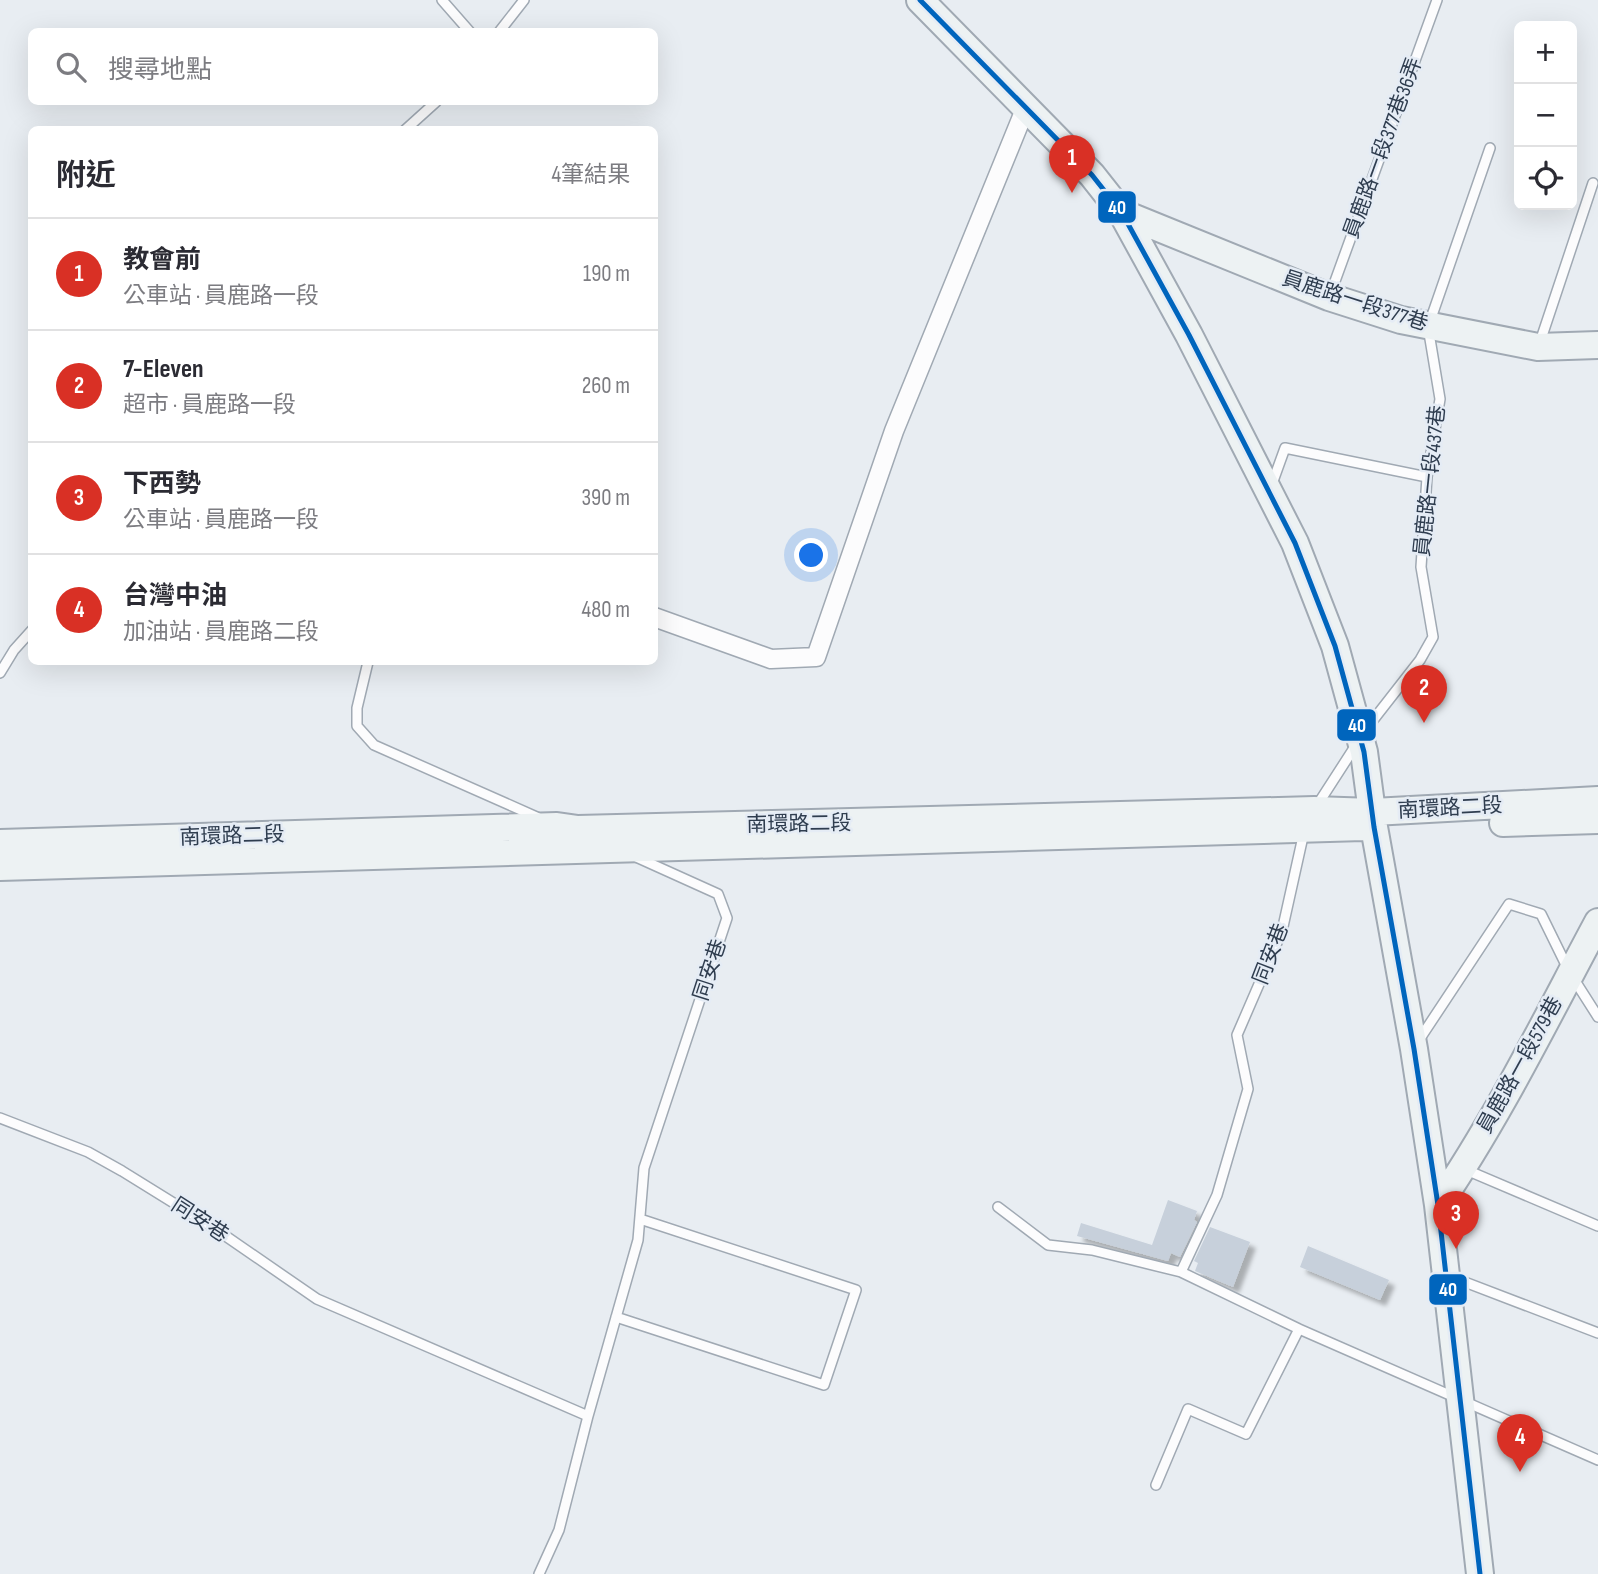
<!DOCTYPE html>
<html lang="zh-TW">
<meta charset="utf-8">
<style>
body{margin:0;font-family:"Sofia Sans Condensed","Noto Sans TC",sans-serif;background:#f2f2f3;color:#2b2b33}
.controls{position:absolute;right:21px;top:21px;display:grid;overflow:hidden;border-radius:10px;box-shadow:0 7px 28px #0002}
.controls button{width:63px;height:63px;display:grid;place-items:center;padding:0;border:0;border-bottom:2px solid #e1e1e2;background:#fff;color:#2b2b33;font:35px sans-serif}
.you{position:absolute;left:812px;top:556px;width:24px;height:24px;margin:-18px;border:5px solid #fff;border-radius:50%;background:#1a73e8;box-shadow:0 0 0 10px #1a73e833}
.badge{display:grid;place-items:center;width:46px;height:46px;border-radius:50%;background:#d93025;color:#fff;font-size:23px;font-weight:700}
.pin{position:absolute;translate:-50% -58px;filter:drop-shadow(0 2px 4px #0008)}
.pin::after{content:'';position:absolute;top:37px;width:24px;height:21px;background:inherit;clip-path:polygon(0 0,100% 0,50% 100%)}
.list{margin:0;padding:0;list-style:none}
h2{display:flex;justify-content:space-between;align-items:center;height:91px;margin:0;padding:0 28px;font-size:30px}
h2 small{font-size:23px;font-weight:400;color:#7c7c81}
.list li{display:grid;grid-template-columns:46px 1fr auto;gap:21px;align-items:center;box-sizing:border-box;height:112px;padding:0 28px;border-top:2px solid #e1e1e2}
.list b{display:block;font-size:26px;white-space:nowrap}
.list p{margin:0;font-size:23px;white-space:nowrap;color:#7c7c81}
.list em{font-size:23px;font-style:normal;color:#7c7c81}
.icon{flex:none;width:38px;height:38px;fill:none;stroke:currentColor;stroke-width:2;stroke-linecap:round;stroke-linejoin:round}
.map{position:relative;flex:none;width:1598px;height:1574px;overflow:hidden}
.search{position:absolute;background:#fff;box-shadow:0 7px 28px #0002;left:28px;top:28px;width:630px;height:77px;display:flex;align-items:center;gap:18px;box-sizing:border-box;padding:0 24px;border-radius:10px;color:#7c7c81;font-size:26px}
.panel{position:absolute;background:#fff;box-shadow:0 7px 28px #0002;left:28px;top:126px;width:630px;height:539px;border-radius:10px}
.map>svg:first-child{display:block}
</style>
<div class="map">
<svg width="1598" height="1574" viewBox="0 0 1598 1574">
<defs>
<filter id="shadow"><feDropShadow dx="6" dy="6" stdDeviation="2" flood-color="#0004"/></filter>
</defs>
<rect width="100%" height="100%" fill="#e8edf2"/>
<path fill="#c7d0db" filter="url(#shadow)" d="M1168,1200L1197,1211L1194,1220L1197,1222L1180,1257L1171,1253L1168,1261L1077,1236L1081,1223L1152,1245Z
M1210,1227L1250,1242L1233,1287L1195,1271L1198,1263L1194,1261Z
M1308,1246L1389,1280L1380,1300L1300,1267Z"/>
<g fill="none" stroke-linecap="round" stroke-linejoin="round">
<defs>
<path id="lane" d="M442,0L470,32
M499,32L524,0
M405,130L436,102
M1330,295L1437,0
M1540,342L1593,183
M1272,484L1285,448L1427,477
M368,662L357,708V726L374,745L539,818
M0,673L14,650L32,630
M1363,733L1420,660L1433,637L1421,567L1427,477L1440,399L1428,327L1490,148
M1316,807L1356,745
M1419,1040L1509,904L1541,914L1570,973L1598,1017
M0,1118L88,1152L122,1171L214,1228L317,1299L588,1416
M1464,1169L1598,1226
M998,1207L1048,1245L1092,1250L1181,1272L1299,1329L1598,1460
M1181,1272L1217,1195L1248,1089L1237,1035L1282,931L1304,832
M1449,1276L1598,1333
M616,1317L824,1385L856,1290L640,1219
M1156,1485L1188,1409L1246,1434L1299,1329
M539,1574L559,1530L588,1416L638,1240L644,1168L727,918L718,894L636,857"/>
<path id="street" d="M654,617L771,659L816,657L894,431L1026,107"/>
<path id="secondary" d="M920,0L1092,175L1122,213L1189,335L1295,543L1335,646L1364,752L1374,827L1414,1049L1438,1205L1480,1574
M1122,213L1329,297L1401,320L1538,347L1598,345
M1503,823L1598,820
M0,843L557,826L578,829L1314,810L1373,812L1598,800
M0,867L1363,827
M1438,1205C1499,1116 1547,1017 1598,922"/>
</defs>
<use href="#lane" stroke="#a0a9b3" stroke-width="12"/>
<use href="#street" stroke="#a0a9b3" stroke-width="21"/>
<use href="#secondary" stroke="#a0a9b3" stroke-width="30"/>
<use href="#lane" stroke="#fcfcfd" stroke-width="9"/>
<use href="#street" stroke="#fcfcfd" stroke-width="18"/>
<use href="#secondary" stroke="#edf2f3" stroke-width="26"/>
<defs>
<path id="bus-1" d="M920,0L1092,175L1122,213L1189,335L1295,543L1335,646L1364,752L1374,827L1414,1049L1438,1205L1480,1574"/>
</defs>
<use href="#bus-1" stroke="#e5ecf5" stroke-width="10"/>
<use href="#bus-1" stroke="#0065bd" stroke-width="5"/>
</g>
<g text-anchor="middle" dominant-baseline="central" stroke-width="5" stroke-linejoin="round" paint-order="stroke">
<g font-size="21" fill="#2f3d4f" stroke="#e5ecf5">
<text transform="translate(1383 148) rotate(-70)">員鹿路一段377巷36弄</text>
<text transform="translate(1355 301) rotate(18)">員鹿路一段377巷</text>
<text transform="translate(1430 481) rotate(-84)">員鹿路一段437巷</text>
<text transform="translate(1450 808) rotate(-3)">南環路二段</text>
<text transform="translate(799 824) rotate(-1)">南環路二段</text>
<text transform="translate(232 836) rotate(-2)">南環路二段</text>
<text transform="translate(1271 954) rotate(-69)">同安巷</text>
<text transform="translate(710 970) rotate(-72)">同安巷</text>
<text transform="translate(1520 1065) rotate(-61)">員鹿路一段579巷</text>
<text transform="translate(200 1220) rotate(33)">同安巷</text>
</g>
</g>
<g stroke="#e5ecf5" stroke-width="2.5">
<rect x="1097" y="190" width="40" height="34" rx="7" fill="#0065bd"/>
<rect x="1336" y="708" width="41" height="34" rx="7" fill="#0065bd"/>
<rect x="1428" y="1273" width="40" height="33" rx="7" fill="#0065bd"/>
</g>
<g font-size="19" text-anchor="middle" font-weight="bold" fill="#fff">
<text x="1117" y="214">40</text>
<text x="1357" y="732">40</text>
<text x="1448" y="1296">40</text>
</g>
</svg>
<div class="controls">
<button>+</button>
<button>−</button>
<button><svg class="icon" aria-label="locate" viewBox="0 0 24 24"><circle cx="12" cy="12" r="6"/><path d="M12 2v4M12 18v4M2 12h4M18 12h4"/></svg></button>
</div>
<div class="you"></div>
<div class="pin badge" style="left:1072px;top:193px">1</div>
<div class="pin badge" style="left:1424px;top:723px">2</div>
<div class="pin badge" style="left:1456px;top:1249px">3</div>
<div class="pin badge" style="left:1520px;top:1472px">4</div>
<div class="search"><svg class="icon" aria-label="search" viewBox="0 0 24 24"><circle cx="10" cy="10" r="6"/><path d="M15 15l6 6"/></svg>搜尋地點</div>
<section class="panel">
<h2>附近<small>4筆結果</small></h2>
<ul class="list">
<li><span class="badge">1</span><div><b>教會前</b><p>公車站 · 員鹿路一段</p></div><em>190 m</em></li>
<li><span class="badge">2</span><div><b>7-Eleven</b><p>超市 · 員鹿路一段</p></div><em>260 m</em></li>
<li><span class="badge">3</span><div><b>下西勢</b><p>公車站 · 員鹿路一段</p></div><em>390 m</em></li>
<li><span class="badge">4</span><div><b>台灣中油</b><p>加油站 · 員鹿路二段</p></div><em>480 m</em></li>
</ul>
</section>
</div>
